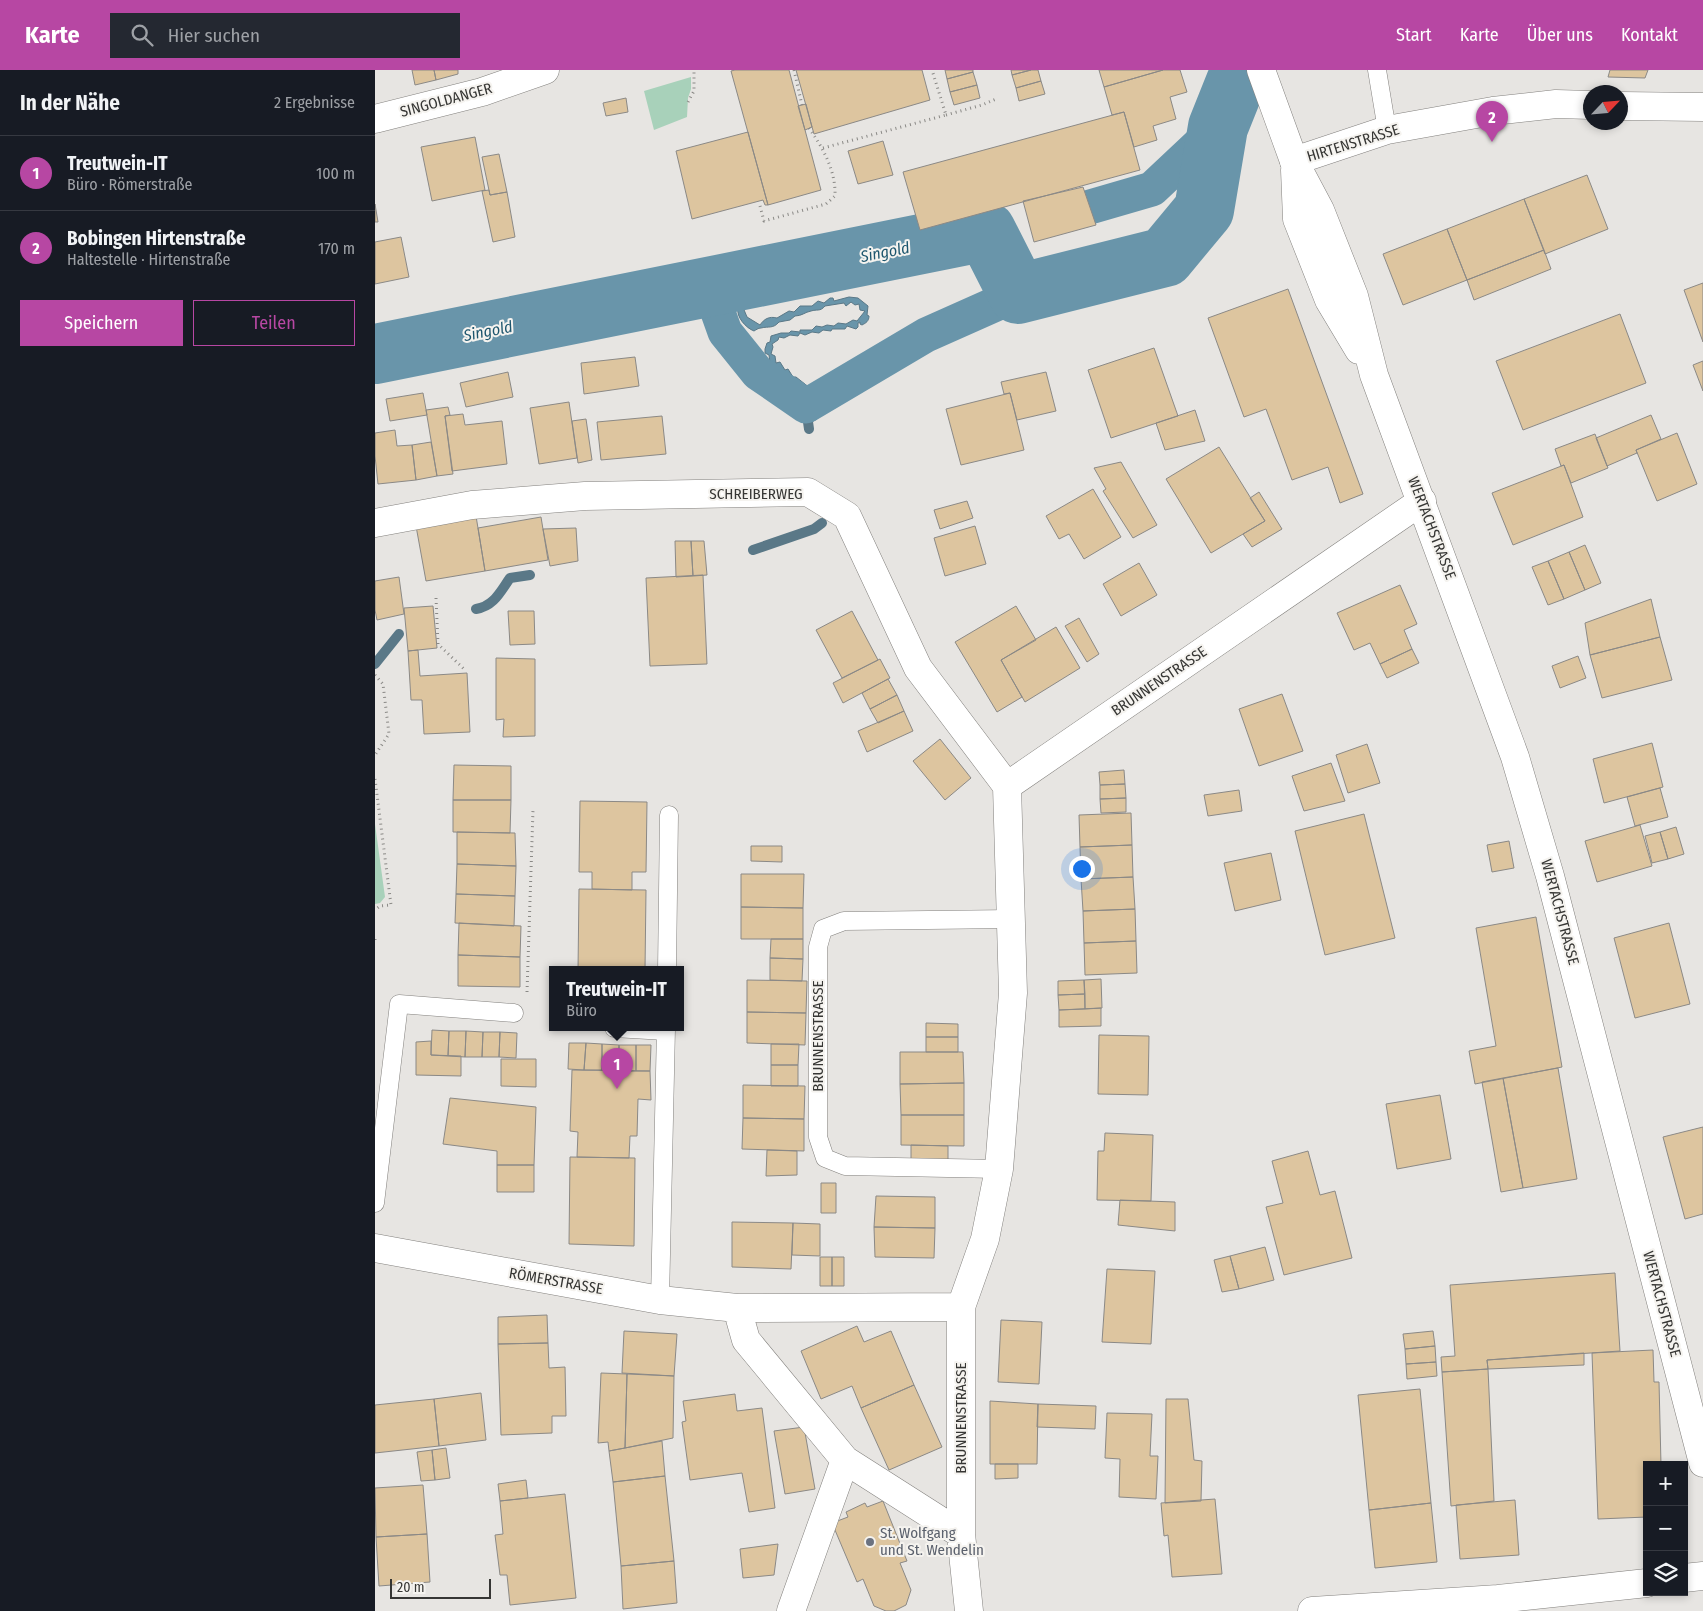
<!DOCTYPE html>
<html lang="de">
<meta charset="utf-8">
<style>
body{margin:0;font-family:"Fira Sans Condensed",sans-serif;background:#242831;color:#f1f3f6}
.controls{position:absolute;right:15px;bottom:15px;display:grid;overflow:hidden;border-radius:0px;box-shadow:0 2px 8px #0003}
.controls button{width:45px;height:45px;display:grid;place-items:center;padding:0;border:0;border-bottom:1px solid #363941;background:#171b24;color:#f1f3f6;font:25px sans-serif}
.compass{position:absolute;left:1208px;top:15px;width:45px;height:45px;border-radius:50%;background:#171b24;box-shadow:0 2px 8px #0003;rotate:64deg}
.scale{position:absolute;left:15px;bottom:12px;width:101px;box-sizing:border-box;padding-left:5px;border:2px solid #363634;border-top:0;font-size:14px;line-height:18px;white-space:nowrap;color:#363634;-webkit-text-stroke:4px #f5f3ef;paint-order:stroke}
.you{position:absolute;left:706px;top:798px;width:18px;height:18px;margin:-12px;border:4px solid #fff;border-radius:50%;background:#1a73e8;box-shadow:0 0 0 8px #1a73e833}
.badge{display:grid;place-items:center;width:32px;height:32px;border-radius:50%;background:#b747a3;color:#fff;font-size:16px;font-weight:700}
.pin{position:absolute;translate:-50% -41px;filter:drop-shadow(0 1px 2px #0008)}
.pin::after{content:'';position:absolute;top:26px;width:18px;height:15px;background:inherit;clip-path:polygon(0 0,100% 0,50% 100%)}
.popup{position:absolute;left:174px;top:896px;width:135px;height:65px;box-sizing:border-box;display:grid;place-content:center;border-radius:0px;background:#171b24;filter:drop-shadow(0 1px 4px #0005);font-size:16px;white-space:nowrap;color:#9ea1a6}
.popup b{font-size:19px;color:#f1f3f6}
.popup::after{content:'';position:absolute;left:50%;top:100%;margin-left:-10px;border:10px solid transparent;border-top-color:#171b24}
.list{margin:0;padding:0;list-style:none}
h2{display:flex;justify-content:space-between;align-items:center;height:65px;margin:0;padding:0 20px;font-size:21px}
h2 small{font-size:16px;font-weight:400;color:#9ea1a6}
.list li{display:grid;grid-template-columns:32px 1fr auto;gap:15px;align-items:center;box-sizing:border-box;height:75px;padding:0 20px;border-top:1px solid #363941}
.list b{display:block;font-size:19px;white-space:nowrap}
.list p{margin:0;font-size:16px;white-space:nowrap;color:#9ea1a6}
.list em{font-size:16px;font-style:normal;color:#9ea1a6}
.actions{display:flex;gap:10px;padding:15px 20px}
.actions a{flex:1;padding:11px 0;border:1px solid #b747a3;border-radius:0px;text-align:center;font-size:18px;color:#b747a3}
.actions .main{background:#b747a3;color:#fff}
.icon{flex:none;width:28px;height:28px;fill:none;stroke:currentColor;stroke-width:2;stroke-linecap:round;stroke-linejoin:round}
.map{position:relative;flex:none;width:1328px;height:1541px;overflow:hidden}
header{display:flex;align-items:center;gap:30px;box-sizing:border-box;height:70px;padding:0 25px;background:#b747a3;color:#fff}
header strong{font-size:24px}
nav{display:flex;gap:28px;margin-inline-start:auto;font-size:18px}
.search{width:350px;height:45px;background:#242831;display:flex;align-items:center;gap:12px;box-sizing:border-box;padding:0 18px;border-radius:0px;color:#9ea1a6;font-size:19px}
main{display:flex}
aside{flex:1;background:#171b24}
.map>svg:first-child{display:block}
</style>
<header>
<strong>Karte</strong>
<div class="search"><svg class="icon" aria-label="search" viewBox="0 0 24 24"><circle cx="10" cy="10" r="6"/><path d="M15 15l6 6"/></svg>Hier suchen</div>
<nav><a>Start</a><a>Karte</a><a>Über uns</a><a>Kontakt</a></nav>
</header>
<main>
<aside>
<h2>In der Nähe<small>2 Ergebnisse</small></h2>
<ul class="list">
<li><span class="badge">1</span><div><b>Treutwein-IT</b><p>Büro · Römerstraße</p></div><em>100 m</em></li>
<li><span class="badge">2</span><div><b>Bobingen Hirtenstraße</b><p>Haltestelle · Hirtenstraße</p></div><em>170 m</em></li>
</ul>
<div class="actions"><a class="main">Speichern</a><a>Teilen</a></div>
</aside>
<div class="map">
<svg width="1328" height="1541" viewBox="0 0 1328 1541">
<rect width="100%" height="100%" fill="#e7e5e2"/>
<path fill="#a8d1ba" d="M316,7V19L313,28L312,47L279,60L269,21Z
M0,754L10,827L5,833L0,834Z"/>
<path fill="#6995aa" stroke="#5a7887" d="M474,227L483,228L493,236L492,245L494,246C494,251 491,253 487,255L485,254V252L483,253V257L481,259L472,256L470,259H457L456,261L448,260L444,263L437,262L430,265L425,263L423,266L415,265L409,268L404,267L403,270L397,274L398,277L396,284L400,286L401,293L405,292L410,300L413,299L418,307H421L440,322L457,321L441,331L442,349L435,353L431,349L428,337L433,327L431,321C422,313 413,307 404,301C399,298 400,295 395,293L394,285L390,283V279L392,273L395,272L396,266L406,263H414L416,261L425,262V260H437L441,256L447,257L452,255L459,256L463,253L471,254L478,250L482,251L490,241L485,240L484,234L480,235L476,232L471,236L469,233L450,236C445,242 442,239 436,241C430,242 427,246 420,246L415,250L404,252C398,259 394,256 386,258C383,258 381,260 379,261C371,258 361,247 363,238L359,234L364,233L367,235L372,247L385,255C389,249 394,246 402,248L414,241L419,242L425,236H437L443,231L449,233L455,228H458L459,231Z"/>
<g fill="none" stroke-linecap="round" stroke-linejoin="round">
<path stroke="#5a7887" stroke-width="10" d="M431,338L434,359
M378,480L439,459L447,453
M101,539C119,536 125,522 135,508L155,505
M0,594L24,564"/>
<path stroke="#6995aa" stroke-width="35" d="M715,137L777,119L843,57
M611,161L616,160
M334,217L350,262L383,303L431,336L551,265L643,224"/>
<path stroke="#6995aa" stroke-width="60" d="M0,284L611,161L643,224L790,187L829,140L843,57L861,12"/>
</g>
<path fill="#ddc59f" stroke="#8b8986" d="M37,0H59L61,10L40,15Z
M59,0H83V4L61,10Z
M360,0H414L446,120L393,135L356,1Z
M421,0H547L555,30L439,64Z
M570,0H598V2L572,9Z
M636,0H656L637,5Z
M656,0H663L666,11L641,18L637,5Z
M724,0H788L729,17Z
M788,0H805L812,22L795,27L801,49L778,56L782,70L759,77L749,42L737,45L729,17Z
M1235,0H1273L1270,8L1233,7Z
M598,2L602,15L575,22L572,9Z
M666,11L670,24L644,31L641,18Z
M602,15L605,28L579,35L575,22Z
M251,28L253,42L231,46L228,33Z
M431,34L437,57L430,60L423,36Z
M749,42L765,100L545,160L528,102Z
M373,62L393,135H390L388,130L317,149L301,81Z
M100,67L110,120L57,131L46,77Z
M508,71L518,105L483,114L473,81Z
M124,84L132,122L115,125L107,87Z
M1212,105L1233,159L1170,184L1149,129Z
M708,117L721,155L659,172L648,131Z
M114,120L115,125L132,122L140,167L118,172L107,121Z
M1149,129L1169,180L1092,210L1072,159Z
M0,134L3,152H0Z
M1072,159L1092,210L1028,235L1008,184Z
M26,167L34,207L0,214V172Z
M1169,180L1176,199L1099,230L1092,210Z
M1328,213V272L1309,220Z
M913,219L988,424L965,433L953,397L917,410L891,339L869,347L833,248Z
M1245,244L1271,313L1148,360L1121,291Z
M779,278L803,346L736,368L713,300Z
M260,287L264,316L209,324L206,293Z
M1328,291V321L1318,295Z
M133,302L138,327L91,337L85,313Z
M671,302L681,341L642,350L635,323L629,324L626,312Z
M48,323L52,345L15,351L11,329Z
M635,323L649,380L586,395L571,339Z
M194,332L202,388L164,394L155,338Z
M73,337L75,345L70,346L78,404L62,406L51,340Z
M820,340L830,371L790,380L781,353Z
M88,344L90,355L127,351L132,394L77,401L70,346Z
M1276,345L1286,369L1261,380L1262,383L1232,396L1221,368Z
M287,346L291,384L226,390L222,352Z
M211,349L217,390L203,393L197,351Z
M20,360L22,376L37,375L41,410L3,414L0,386V363Z
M1302,363L1322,414L1282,431L1261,380Z
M1220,364L1233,398L1196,413L1189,395L1186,396L1180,379Z
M56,372L62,406L41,410L37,375Z
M844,377L890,451L836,483L791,409Z
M746,392L782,455L758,468L728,421L731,419L719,398Z
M1189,395L1208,447L1138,475L1117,423Z
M718,419L746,467L709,489L694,464L684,469L671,446Z
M884,422L907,459L877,477L868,464L890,451L875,428Z
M592,431L598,448L565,459L559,440Z
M101,446L110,501L51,511L41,456Z
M166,447L173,490L110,501L103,458Z
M600,456L611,494L570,506L559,468Z
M201,458L203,491L175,496L168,459Z
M300,471H316L318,506L301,507Z
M316,471H329L332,505L318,506Z
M1210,475L1226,513L1210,520L1194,482Z
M1194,482L1210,520L1189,529L1173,491Z
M1173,491L1189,529L1173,535L1157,497Z
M764,493L782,525L746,546L728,514Z
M328,505L332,594L275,596L271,508Z
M24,507L29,544L2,550L0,540V511Z
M1025,515L1042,554L1029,560L1037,579L1005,594L995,573L979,580L962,543Z
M1276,529L1285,567L1215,585L1210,553Z
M58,536L62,578L33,581L29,538Z
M641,536L661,570L626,590L647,627L622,642L580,572Z
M133,541H159L160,574L135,575Z
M477,541L503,590L467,608L441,560Z
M704,548L724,584L712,592L690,556Z
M681,557L705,598L650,632L626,590Z
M1285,567L1297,610L1227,628L1215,585Z
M1037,579L1044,593L1012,608L1005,594Z
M43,580L45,606L92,603L95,662L49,664L47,630H36L33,581Z
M1203,586L1211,608L1185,618L1177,596Z
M121,588L160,589V666L128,667L129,649L121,650Z
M505,589L515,608L468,633L458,613Z
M513,609L522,625L495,639L487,623Z
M907,624L928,681L884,696L864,639Z
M522,625L529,641L503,653L495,639Z
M529,641L538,661L492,682L483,661Z
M565,669L596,708L570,730L538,691Z
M1277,673L1288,717L1229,733L1218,689Z
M992,674L1005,713L973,723L961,685Z
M956,693L970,731L929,741L917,706Z
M79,695L136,696V730H78Z
M749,700L750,714L725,715L724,702Z
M750,714L751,728L725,729V715Z
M1285,718L1293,747L1260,756L1252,727Z
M864,720L867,741L833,746L829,725Z
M751,728V742L726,743L725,729Z
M78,730H136L135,763L78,762Z
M205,731L272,732L271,802H257V820L217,819V802H204Z
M756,743L757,775L705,777L704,745Z
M989,744L1020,868L950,885L920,761Z
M1265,755L1277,796L1222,812L1210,771Z
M1301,757L1309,784L1293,789L1285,762Z
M82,762L140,763L141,796L82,794Z
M1285,762L1293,789L1277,793L1270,766Z
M1134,771L1139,798L1117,802L1112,775Z
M757,775L758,807L706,809L705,777Z
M376,776H407V792L376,791Z
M896,783L906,830L860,841L849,793Z
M82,794L141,796L140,826L81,824Z
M366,804H429L428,838L366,837Z
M758,807L760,839L708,841L706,809Z
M204,819L271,820L270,900H203Z
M81,824L140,826L139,856L80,853Z
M366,837L428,838V869H366Z
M760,839L761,871L709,873L708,841Z
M1161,847L1187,997L1100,1014L1094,981L1121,976L1101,858Z
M84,853L146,856L145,887L83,885Z
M1294,853L1315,934L1260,948L1239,868Z
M396,869H428V889L395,888Z
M761,871L762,903L710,905L709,873Z
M83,885L145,887V917L83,916Z
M395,888L428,889L427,911L395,910Z
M726,909L727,938L710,939L709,910Z
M372,910L432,911L431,943L372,942Z
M709,910L710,924L683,925V911Z
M710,924V939L684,940L683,925Z
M726,938V956L684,957V940Z
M372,942L431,943L430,975L372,973Z
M551,953L583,954V967H551Z
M57,960L74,961L73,986L56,985Z
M74,961H91L90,987L73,986Z
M91,961L108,962L107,987H90Z
M108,962H125L124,987H107Z
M125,962L142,963L141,988L124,987Z
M724,965L774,966L773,1025L723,1024Z
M551,967H583V982H551Z
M56,971V985L86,986V1006L41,1005V972Z
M194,973H211L209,1000L193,999Z
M211,973L227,974V1000H209Z
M227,974L244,975V1001L227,1000Z
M396,974H424L423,995H396Z
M244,975H261V1001H244Z
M261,975H276L275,1001H261Z
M525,982H588L589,1013L525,1014Z
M126,989H161V1017L126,1016Z
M396,995H423V1016H396Z
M1183,998L1202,1109L1148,1118L1128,1008Z
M197,1000L275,1001L276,1030L263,1029L262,1066H255L254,1088L202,1087L203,1062L195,1061Z
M1128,1008L1148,1118L1126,1122L1107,1012Z
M589,1013V1045H526L525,1014Z
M368,1015L430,1016L429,1049L368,1048Z
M1065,1025L1076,1089L1022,1099L1011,1034Z
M75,1028L161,1037L159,1095H122V1081L68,1074Z
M526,1045H589V1076L526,1075Z
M368,1048L429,1049V1081L367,1079Z
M1328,1057V1144L1310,1149L1288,1067Z
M730,1063L778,1065L776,1131L722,1130L723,1081H729Z
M536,1075L573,1076V1092L536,1091Z
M392,1080L422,1081V1105L391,1106Z
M933,1081L945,1125L960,1121L977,1188L909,1205L891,1137L908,1133L897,1091Z
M195,1087L260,1088L259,1176L194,1174Z
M122,1095H159V1122H122Z
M446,1113H461V1143H446Z
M501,1126L560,1127V1158L499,1157Z
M745,1130L800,1132V1161L743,1155Z
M357,1152L418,1153L416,1199L357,1197Z
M418,1153L445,1154V1186L417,1185Z
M499,1157L560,1158L559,1188L500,1187Z
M890,1177L899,1210L864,1219L855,1186Z
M855,1186L864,1219L847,1222L839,1190Z
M445,1187H457V1216H445Z
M457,1187H469V1216H457Z
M732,1199L780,1201L776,1274L727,1272Z
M1240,1203L1245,1281L1112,1290L1113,1299L1067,1302L1066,1287L1080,1286L1075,1215Z
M172,1245L173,1273L123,1274V1247Z
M626,1250L667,1252L664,1314L623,1312Z
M482,1256L489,1272L516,1261L539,1315L486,1338L477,1316L446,1329L426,1281Z
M249,1261L302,1264L299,1306L247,1303Z
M1058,1261L1060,1276L1030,1279L1028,1264Z
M173,1273L174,1298L190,1297L191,1346H177V1363L126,1365L123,1274Z
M1060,1276L1061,1292L1031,1294L1030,1279Z
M1278,1280L1279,1312H1284L1286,1395H1272V1447L1223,1449L1217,1283Z
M1209,1283V1295L1113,1299L1112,1290Z
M1061,1292L1062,1306L1032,1309L1031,1294Z
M1113,1299L1119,1431L1076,1436L1067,1302Z
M226,1303L252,1304L250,1378L234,1381L233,1372L223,1373Z
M252,1304L299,1306L298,1368L250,1378Z
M539,1315L567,1377L514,1400L486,1338Z
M1045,1319L1056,1433L994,1440L983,1325Z
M106,1323L111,1370L64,1376L59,1329Z
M360,1324L362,1341L387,1338L400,1438L374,1442L367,1403L315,1410L307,1352L311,1351L308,1331Z
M59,1329L64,1376L0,1383V1335Z
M791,1329H813L819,1390L827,1391L826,1431L790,1433Z
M615,1331L663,1334L662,1394H615Z
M663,1334L721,1336L720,1359L662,1357Z
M732,1343L777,1344L775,1386H783L781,1429L744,1427L745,1389L730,1388Z
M429,1357L440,1419L410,1424L399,1361Z
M287,1371L290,1406L238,1412L234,1381Z
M71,1378L75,1408L60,1410L57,1380Z
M57,1380L60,1410L46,1411L42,1382Z
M620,1394H643V1408L620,1409Z
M290,1406L299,1491L246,1496L238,1412Z
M151,1410L153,1428L125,1431L123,1414Z
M48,1415L52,1464L1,1467L0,1418Z
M190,1424L201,1528L135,1535L132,1505H125L120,1465L128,1464L125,1431Z
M840,1429L847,1504L797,1507L793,1465L789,1466L786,1433Z
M1140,1430L1144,1485L1085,1489L1081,1435Z
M508,1431L532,1491L525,1493L536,1520L531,1535L519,1541H511L499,1536L488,1509L482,1512L457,1453L473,1447L471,1442L490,1433L492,1437Z
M1056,1433L1062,1492L1000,1498L994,1440Z
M52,1464L55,1512L4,1516L1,1467Z
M403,1474L399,1505L368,1508L365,1479Z
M299,1491L302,1533L248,1539L246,1496Z"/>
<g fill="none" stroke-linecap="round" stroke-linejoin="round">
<defs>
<path id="service" d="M1002,0L1012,60
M292,900L294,745
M239,958L291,961
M624,1099L470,1096L450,1088L443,1067V877L448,859L469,851L637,849
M0,1133L24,934L139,943
M285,1230L291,958"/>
<path id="minor" d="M1246,36L1328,37
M0,49L107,22L170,0
M919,91L1012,60L1118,41L1181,34L1216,35
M0,453L97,435L210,426L433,422L472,446L543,598L632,716
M0,1178L285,1230L362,1238L586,1237
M362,1238L371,1270L470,1390L586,1464
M416,1541L470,1390
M594,1541L586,1464V1237L610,1169L624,1099L638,923L632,716L1047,431"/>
<path id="tertiary" d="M886,0L919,91L945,140L979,226L999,305L1140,687L1175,806L1328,1393
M920,100L922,149L954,230L984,280
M1309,1508L1328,1506
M937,1541L1123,1529L1272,1513"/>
</defs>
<use href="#service" stroke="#83817e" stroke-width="19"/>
<use href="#minor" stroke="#83817e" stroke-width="29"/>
<use href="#tertiary" stroke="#83817e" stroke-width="29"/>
<path stroke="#8a8986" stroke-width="3" stroke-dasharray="1 4" stroke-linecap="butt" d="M419,0L427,35
M313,32L319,21V0
M571,45L607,35L621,29
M448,78L571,45L557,0
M385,136L389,151L451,134L460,126C461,101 448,78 434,58
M61,528L63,574L89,599
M0,605L8,614L14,664L0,685
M0,709L16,835L5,836L0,840
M0,869V872
M152,922L158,740"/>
<use href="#service" stroke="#fff" stroke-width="18"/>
<use href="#minor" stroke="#fff" stroke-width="28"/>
<use href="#tertiary" stroke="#fff" stroke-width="28"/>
</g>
<circle fill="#6b7280" stroke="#f5f3ef" stroke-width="2" cx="495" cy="1472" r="5"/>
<g text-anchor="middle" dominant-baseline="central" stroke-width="4" stroke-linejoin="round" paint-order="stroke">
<g font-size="15" fill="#363634" stroke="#f5f3ef">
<text transform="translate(71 30) rotate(-15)">SINGOLDANGER</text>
<text transform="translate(978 73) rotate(-17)">HIRTENSTRASSE</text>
<text x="381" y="424">SCHREIBERWEG</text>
<text transform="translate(1057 458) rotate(69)">WERTACHSTRASSE</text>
<text transform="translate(784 611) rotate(-34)">BRUNNENSTRASSE</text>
<text transform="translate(1185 842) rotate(75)">WERTACHSTRASSE</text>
<text transform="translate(443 966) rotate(-90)">BRUNNENSTRASSE</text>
<text transform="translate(181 1211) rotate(10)">RÖMERSTRASSE</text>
<text transform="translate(1287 1234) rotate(75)">WERTACHSTRASSE</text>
<text transform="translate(586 1348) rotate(-90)">BRUNNENSTRASSE</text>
</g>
<g font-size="15" fill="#5b616d" stroke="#f5f3ef" text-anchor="start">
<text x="505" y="1463">St. Wolfgang<tspan x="505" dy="17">und St. Wendelin</tspan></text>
</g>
<g font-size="16" font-style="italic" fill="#1c556d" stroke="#f5f3ef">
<text transform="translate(510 182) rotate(-11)">Singold</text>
<text transform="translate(113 261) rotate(-11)">Singold</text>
</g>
</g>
</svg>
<div class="controls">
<button>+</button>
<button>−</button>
<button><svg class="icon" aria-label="layers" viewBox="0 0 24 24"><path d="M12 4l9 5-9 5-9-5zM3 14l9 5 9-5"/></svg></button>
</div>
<svg class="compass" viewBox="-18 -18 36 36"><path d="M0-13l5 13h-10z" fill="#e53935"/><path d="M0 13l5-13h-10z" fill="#9ea1a6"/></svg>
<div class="scale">20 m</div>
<div class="you"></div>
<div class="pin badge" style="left:242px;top:1019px">1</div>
<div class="popup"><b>Treutwein-IT</b>Büro</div>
<div class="pin badge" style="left:1117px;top:72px">2</div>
</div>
</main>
